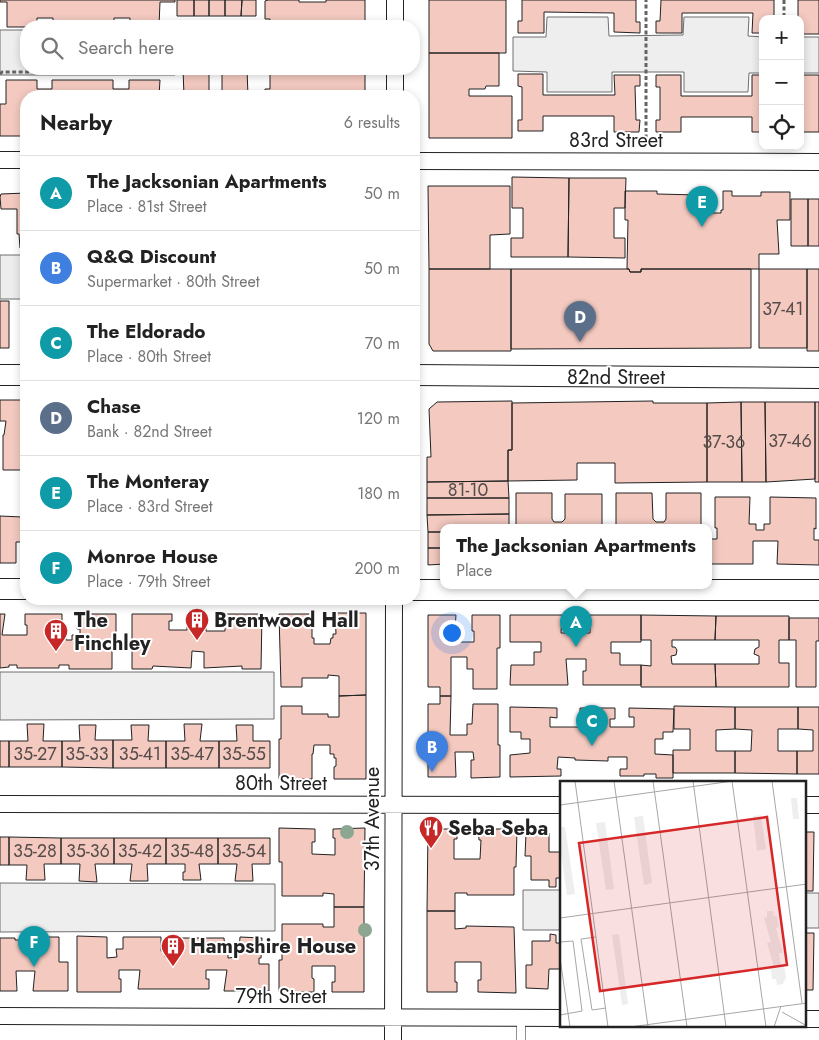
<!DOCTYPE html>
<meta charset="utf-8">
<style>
body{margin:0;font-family:Jost,sans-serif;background:#f2f2f2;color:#222}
.controls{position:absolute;right:15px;top:15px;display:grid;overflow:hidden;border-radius:10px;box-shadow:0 2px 8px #0003}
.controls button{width:45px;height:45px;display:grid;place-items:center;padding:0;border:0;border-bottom:1px solid #e0e0e0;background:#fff;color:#222;font:25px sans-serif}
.you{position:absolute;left:451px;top:632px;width:18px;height:18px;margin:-12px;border:4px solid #fff;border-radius:50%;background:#1a73e8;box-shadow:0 0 0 8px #1a73e833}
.badge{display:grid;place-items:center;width:32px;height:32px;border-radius:50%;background:#0f766e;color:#fff;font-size:16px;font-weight:700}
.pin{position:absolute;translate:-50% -41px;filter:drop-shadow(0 1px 2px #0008)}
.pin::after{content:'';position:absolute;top:26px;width:18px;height:15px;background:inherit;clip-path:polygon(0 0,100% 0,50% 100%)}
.popup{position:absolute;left:440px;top:524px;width:272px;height:65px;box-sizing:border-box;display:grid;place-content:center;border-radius:10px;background:#fff;filter:drop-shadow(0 1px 4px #0005);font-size:16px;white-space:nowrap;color:#767676}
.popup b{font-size:19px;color:#222}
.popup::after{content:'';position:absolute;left:50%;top:100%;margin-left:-10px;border:10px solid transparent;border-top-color:#fff}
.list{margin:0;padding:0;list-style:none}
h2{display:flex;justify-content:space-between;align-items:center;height:65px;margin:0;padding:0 20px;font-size:21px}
h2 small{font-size:16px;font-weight:400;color:#767676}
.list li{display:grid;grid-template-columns:32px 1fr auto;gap:15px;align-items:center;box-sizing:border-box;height:75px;padding:0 20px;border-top:1px solid #e0e0e0}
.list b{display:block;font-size:19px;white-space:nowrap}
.list p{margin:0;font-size:16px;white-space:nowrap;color:#767676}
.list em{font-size:16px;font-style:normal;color:#767676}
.icon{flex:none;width:28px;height:28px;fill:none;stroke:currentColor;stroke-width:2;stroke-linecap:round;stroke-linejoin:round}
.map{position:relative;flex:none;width:819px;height:1040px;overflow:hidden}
.search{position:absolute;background:#fff;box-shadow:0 2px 8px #0003;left:20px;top:20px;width:400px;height:55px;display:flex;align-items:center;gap:12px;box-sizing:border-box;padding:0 18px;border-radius:20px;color:#767676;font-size:19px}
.panel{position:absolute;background:#fff;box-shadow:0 2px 8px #0003;left:20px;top:90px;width:400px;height:515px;border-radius:20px}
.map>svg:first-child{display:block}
</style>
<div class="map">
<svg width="819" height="1040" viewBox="0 0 819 1040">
<rect width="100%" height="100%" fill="#fff"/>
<path fill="#eee" stroke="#6f6f6f" d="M547,17H608L609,36L683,35L684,17H749L748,36L763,37V73H749L748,92H684V72H612V92H547V72L513,71V37H546Z
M0,30H26V69H175V75H0Z
M800,37H819V73H800Z
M0,672H274V719L0,720Z
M0,883L275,884V931L0,932Z
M523,890H561V930H523Z
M805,893H819V928H805Z"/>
<path fill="#ededed" stroke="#6f6f6f" d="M0,255H26V299H0Z"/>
<path fill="#f3c9c0" stroke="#222" d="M0,0H175V2H160L159,26H130V18H114V26H53V18H37V26L26,27H7V2H0Z
M177,0H194V16H177Z
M194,0H209V16H194Z
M209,0H225V16H209Z
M225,0H242L241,16H225Z
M242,0H256V16H241Z
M268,0H299V2H326V0H365V26H270V19H265V1Z
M429,0H506V53H429Z
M522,0H636V22H640V33L614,32V13L544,12V33H518V21H522Z
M661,0H774V19H763V33H752L753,13H682V33H656V21H660Z
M798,0H819V34H800V19H798Z
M429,53H499V86H486L485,89H469V96H512V138H429Z
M183,69H209V93H222V69H247L248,96H184Z
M270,69H314V71H329V69H365V96H265V89H270Z
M518,74H543V95H615L614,75H640V86H635L636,120H640L639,132H614V116H543V131H518V120H522V87L518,86Z
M656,75H681V96H752V75H763V132H752V117H681V132H656V120H660V87H656Z
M800,75H819V132H800Z
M6,80H37V89H52V80H113V89H129V80H160L159,96H26V136H0V104H6Z
M512,177L569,178L568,257H511V238H523V208H512Z
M569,178H626L625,208H614V238H625V258L568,257Z
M428,186H510V234L490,235V269H429Z
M625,191H657V194L698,195V191H707L708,213H721V210H723V191H732V196H761V192H790V220H777L779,254H759V269H641V272H630L629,269H627L628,220H625Z
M26,193V248H20L19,234H17V209H1L0,197L1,194Z
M791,199H808V246H791Z
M808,199H819V246H808Z
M429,269H511V351H433L429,344Z
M511,269H629L630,272H641V269H751V348L511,349Z
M759,269H807V348H759Z
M807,269H819V351H807Z
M0,301H9V348H0Z
M0,400H26V470H3V435H4L6,421H0Z
M512,401V450H508V481L427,482V457H431L429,409L437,402Z
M653,401V403H707V482L615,483V463H577V480L508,481V450H512V403Z
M741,402L742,482H707V403Z
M741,402H765L766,482H742Z
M765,402H815V479L766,482Z
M815,402H819V482H815Z
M508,481L509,498H427V482Z
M516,493H552V519L554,522H562L565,519V494H602V528H516Z
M616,493H652L653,519L656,522H664L666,519V493H701V528H616Z
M22,495H26V542H16V563H0V516L22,517Z
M715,497H750L749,524H756V530H764V524H770V497L816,498V529L814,528V540H819V565L777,564L778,541H753V564H709V539H717V528H715Z
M427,498H509V514L427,515Z
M509,514V528H444V532H428L427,515Z
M428,532H444V548H428Z
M428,548H444V564L428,565Z
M335,613H366V695L339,696V676L328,675V678H302V687H281L279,614H312V638H314V644H330L331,638H333V634H336Z
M0,614H5L2,635H27V625H25V614H62V629H58V635H65L66,640H72V635H80V629H77V614H116V639H112V669H69V665H59V668H17V665H9V667L0,668Z
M132,614H172V621H169V630H187V614H207L206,631H225V621H222V614H262L261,669H242V666L204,668V652L192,651L191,668L153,666L152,669H132Z
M428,615H456L454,642H474V631H472V615H500V648H497V689H473V669H467V657H451V696H440V687H428Z
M510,615H562L561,633H590V615H641V642H611V653H620V665H641V685H583V671H586V659H566L568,685H510L511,665H534V652H541V642H510Z
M641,615L716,616L715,640H672V647H675L677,650L676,655L671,656L672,664H715L716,687H641V665L651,666V640H641Z
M716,616H789V640H779V663H789V687H716L715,664H759V656L754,654L755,649L759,647V640H715Z
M789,618H819V641H816V687H796V640H789Z
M366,695V779H334V767L336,766V758H334V754H330V745H314L313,754H312V779H279V739H281V706H302V714H328V717H339V696Z
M440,696H451L450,735H467V724H472L473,704H498V745H500V777L471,778V760H474L473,752H455L456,777H428V704H440Z
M674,706L735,707V729L716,730V751H735V773H673V750H690V729H674Z
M510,707L557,708V718L550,717V727H588V717H580V708H615V719H610V727H634V717H629V708L674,709L673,732H663V739H655V754L673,755V778H656V774H644V776H620V769H627V757H608V761L575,760V758L558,757L557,769H561V776L510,777V755L530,753V739H521V732H510Z
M735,707H798V729H778V751H797V774L735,773V751H751L752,730L735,729Z
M798,707H819V774H797V751H813V730L798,729Z
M27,724H44L43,741H62V767H9V741H28Z
M184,724H202L200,741H219V768H166V741H185Z
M79,725H96L95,740H113V768L62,767V741H80Z
M131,725H149L148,741H166V768H113V740H132Z
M236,725H253V741H270V768H219V741H237Z
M0,741H9V767H0Z
M279,828L315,829V842H312V854L335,855V838H333V829L365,828L364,907H334V894L323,893V896H282V862H279Z
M428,829H457V839H454V859H480L481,840H479L478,829H517L516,867H514V895H467V893H455V911H427Z
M805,832H814L813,891H805Z
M526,833H549V852H562V878H556V887H549V880H531V856H525Z
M0,837H9V865H0Z
M9,837L61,838V864H44L45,880H26L27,865H9Z
M61,838H114V864H95L97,882L79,881L80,864H61Z
M114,838H166V864H147L148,881H130L132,864H114Z
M166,838H218V864H199L201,880H183V872H185V864H166Z
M218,838H270V864H252L253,881H235L237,864H218Z
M334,907H364V992H332V982H335V966H312V978L314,979V992H279V960H282V924H323V927H334Z
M427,911H455V929L466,928V926L514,927L516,993L478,992V980H481V962H455V982H457V992H427Z
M805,933H814L813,990H805Z
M550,934L556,935V943H562V969H549L548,989L526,988V965H532V941H550Z
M77,936L107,937V958L117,957L116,949H123V937H161V951H165V957H176V938H224L225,950L228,949V958L237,957V951H239L240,937L262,938L261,958H259V964H269V991H224L227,970H206V979H209V989H138L140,970H119V979H121V992H77Z
M25,937H59V962H68V991H33L35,971H16L17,991H0V938H15V940H25Z"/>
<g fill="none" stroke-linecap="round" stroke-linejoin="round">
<defs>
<path id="service" d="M521,1018V1040"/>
<path id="minor" d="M395,26V0
M395,96V69
M0,160H26
M414,161L819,162
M0,804L562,805
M805,805H819
M0,1016L562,1018
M805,1019H819
M393,1040L394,599"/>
<path id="tertiary" d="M0,375H26
M414,375L819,378
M0,589H26
M414,590H819"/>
</defs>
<use href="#service" stroke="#222" stroke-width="9"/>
<use href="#minor" stroke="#222" stroke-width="18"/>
<use href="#tertiary" stroke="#222" stroke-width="22"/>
<path stroke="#646464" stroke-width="3" stroke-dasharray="4 2.5" stroke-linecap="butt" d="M784,0V19
M0,74L2,72H23L154,73
M646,145V0"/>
<use href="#service" stroke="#fff" stroke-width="8"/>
<use href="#minor" stroke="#fff" stroke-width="16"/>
<use href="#tertiary" stroke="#fff" stroke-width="20"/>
</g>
<g fill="#8da692">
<circle cx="347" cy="832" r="7"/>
<circle cx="365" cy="930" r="7"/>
</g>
<defs>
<symbol id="building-pin" viewBox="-11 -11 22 30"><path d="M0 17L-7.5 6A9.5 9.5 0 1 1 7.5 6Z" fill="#c62828" stroke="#fff"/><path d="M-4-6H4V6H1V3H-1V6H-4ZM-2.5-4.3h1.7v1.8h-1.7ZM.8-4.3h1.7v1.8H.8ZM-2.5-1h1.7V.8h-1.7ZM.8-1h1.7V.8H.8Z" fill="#fff"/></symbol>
<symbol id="restaurant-pin" viewBox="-11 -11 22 30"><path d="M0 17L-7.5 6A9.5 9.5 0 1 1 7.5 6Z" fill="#c62828" stroke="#fff"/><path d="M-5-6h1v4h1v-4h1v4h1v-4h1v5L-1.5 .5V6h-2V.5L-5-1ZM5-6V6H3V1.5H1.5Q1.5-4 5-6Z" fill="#fff"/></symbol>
</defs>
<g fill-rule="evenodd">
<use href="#building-pin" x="183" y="606" width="28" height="38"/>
<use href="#building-pin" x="42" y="617" width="28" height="38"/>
<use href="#restaurant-pin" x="417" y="814" width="28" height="38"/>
<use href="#building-pin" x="159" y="932" width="28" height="38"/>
</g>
<g text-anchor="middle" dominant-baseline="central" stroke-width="4" stroke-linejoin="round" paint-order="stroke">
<g font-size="18" fill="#564c4a">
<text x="783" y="309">37-41</text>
<text x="790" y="441">37-46</text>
<text x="724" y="442">37-36</text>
<text x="468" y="490">81-10</text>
<text x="35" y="754">35-27</text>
<text x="87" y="754">35-33</text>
<text x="140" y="754">35-41</text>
<text x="192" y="754">35-47</text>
<text x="244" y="754">35-55</text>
<text x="35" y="851">35-28</text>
<text x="88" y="851">35-36</text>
<text x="140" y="851">35-42</text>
<text x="192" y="851">35-48</text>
<text x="244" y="851">35-54</text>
</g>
<g font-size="20" fill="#222" stroke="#fff">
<text x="616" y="140">83rd Street</text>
<text x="616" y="377">82nd Street</text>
<text x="281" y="783">80th Street</text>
<text transform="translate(372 819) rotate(-90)">37th Avenue</text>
<text x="281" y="996">79th Street</text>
</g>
<g font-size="20" font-weight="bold" fill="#222" stroke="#fff" text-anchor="start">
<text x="74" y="620">The<tspan x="74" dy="23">Finchley</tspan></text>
<text x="214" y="620">Brentwood Hall</text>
<text x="448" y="828">Seba Seba</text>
<text x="190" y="946">Hampshire House</text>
</g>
</g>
<g transform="translate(560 781)">
<rect width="246" height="246" fill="#fff"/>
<path d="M231,17H237L239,38H233ZM201,34L206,68L197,70L193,35ZM83,35L92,102L84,104L74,36ZM45,41L54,108L46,109L36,42ZM5,46L15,113L7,114L0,66V46ZM207,130H213L214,135H217L219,146L216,147L223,172H219L221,185H224L226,196L223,203L217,204L216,198H212L211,187L214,186L207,162L211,161L204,137L207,136ZM59,153L68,223L62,224L52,154Z" fill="#eee"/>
<path fill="none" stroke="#a7a7a7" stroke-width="1" d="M15,0L48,246M54,0L88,246M93,0L127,246M133,0L166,246M172,0L206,246M212,0L242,222M0,24L173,0M0,137L247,103M36,156L21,158L32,229L46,227M0,161L13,160L22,230L0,234M0,177L10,246M222,231L247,245M70,246L247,222M214,246L221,225"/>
<path fill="#d62828" fill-opacity="0.15" stroke="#d62828" stroke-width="2.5" d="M207,36L227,184L40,210L19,62Z"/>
<rect width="246" height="246" fill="none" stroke="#222" stroke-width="2.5"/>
</g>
</svg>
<div class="controls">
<button>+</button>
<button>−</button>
<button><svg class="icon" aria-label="locate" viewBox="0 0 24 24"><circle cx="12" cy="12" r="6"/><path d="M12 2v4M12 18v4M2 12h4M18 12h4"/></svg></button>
</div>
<div class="you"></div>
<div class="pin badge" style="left:576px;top:647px;background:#0f9aa8">A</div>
<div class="popup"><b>The Jacksonian Apartments</b>Place</div>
<div class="pin badge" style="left:432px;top:772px;background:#3f7fe0">B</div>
<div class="pin badge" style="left:592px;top:746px;background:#0f9aa8">C</div>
<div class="pin badge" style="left:580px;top:342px;background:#5c6f8a">D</div>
<div class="pin badge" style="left:702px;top:227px;background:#0f9aa8">E</div>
<div class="pin badge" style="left:34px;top:967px;background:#0f9aa8">F</div>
<div class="search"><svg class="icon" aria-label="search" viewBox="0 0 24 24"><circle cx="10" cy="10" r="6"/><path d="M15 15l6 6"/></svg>Search here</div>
<section class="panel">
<h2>Nearby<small>6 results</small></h2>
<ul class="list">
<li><span class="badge" style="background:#0f9aa8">A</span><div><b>The Jacksonian Apartments</b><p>Place · 81st Street</p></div><em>50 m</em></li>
<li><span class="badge" style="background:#3f7fe0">B</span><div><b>Q&amp;Q Discount</b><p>Supermarket · 80th Street</p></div><em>50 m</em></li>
<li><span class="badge" style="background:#0f9aa8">C</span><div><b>The Eldorado</b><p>Place · 80th Street</p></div><em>70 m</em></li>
<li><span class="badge" style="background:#5c6f8a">D</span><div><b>Chase</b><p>Bank · 82nd Street</p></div><em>120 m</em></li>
<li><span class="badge" style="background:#0f9aa8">E</span><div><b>The Monteray</b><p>Place · 83rd Street</p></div><em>180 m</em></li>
<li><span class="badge" style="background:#0f9aa8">F</span><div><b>Monroe House</b><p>Place · 79th Street</p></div><em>200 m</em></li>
</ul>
</section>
</div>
